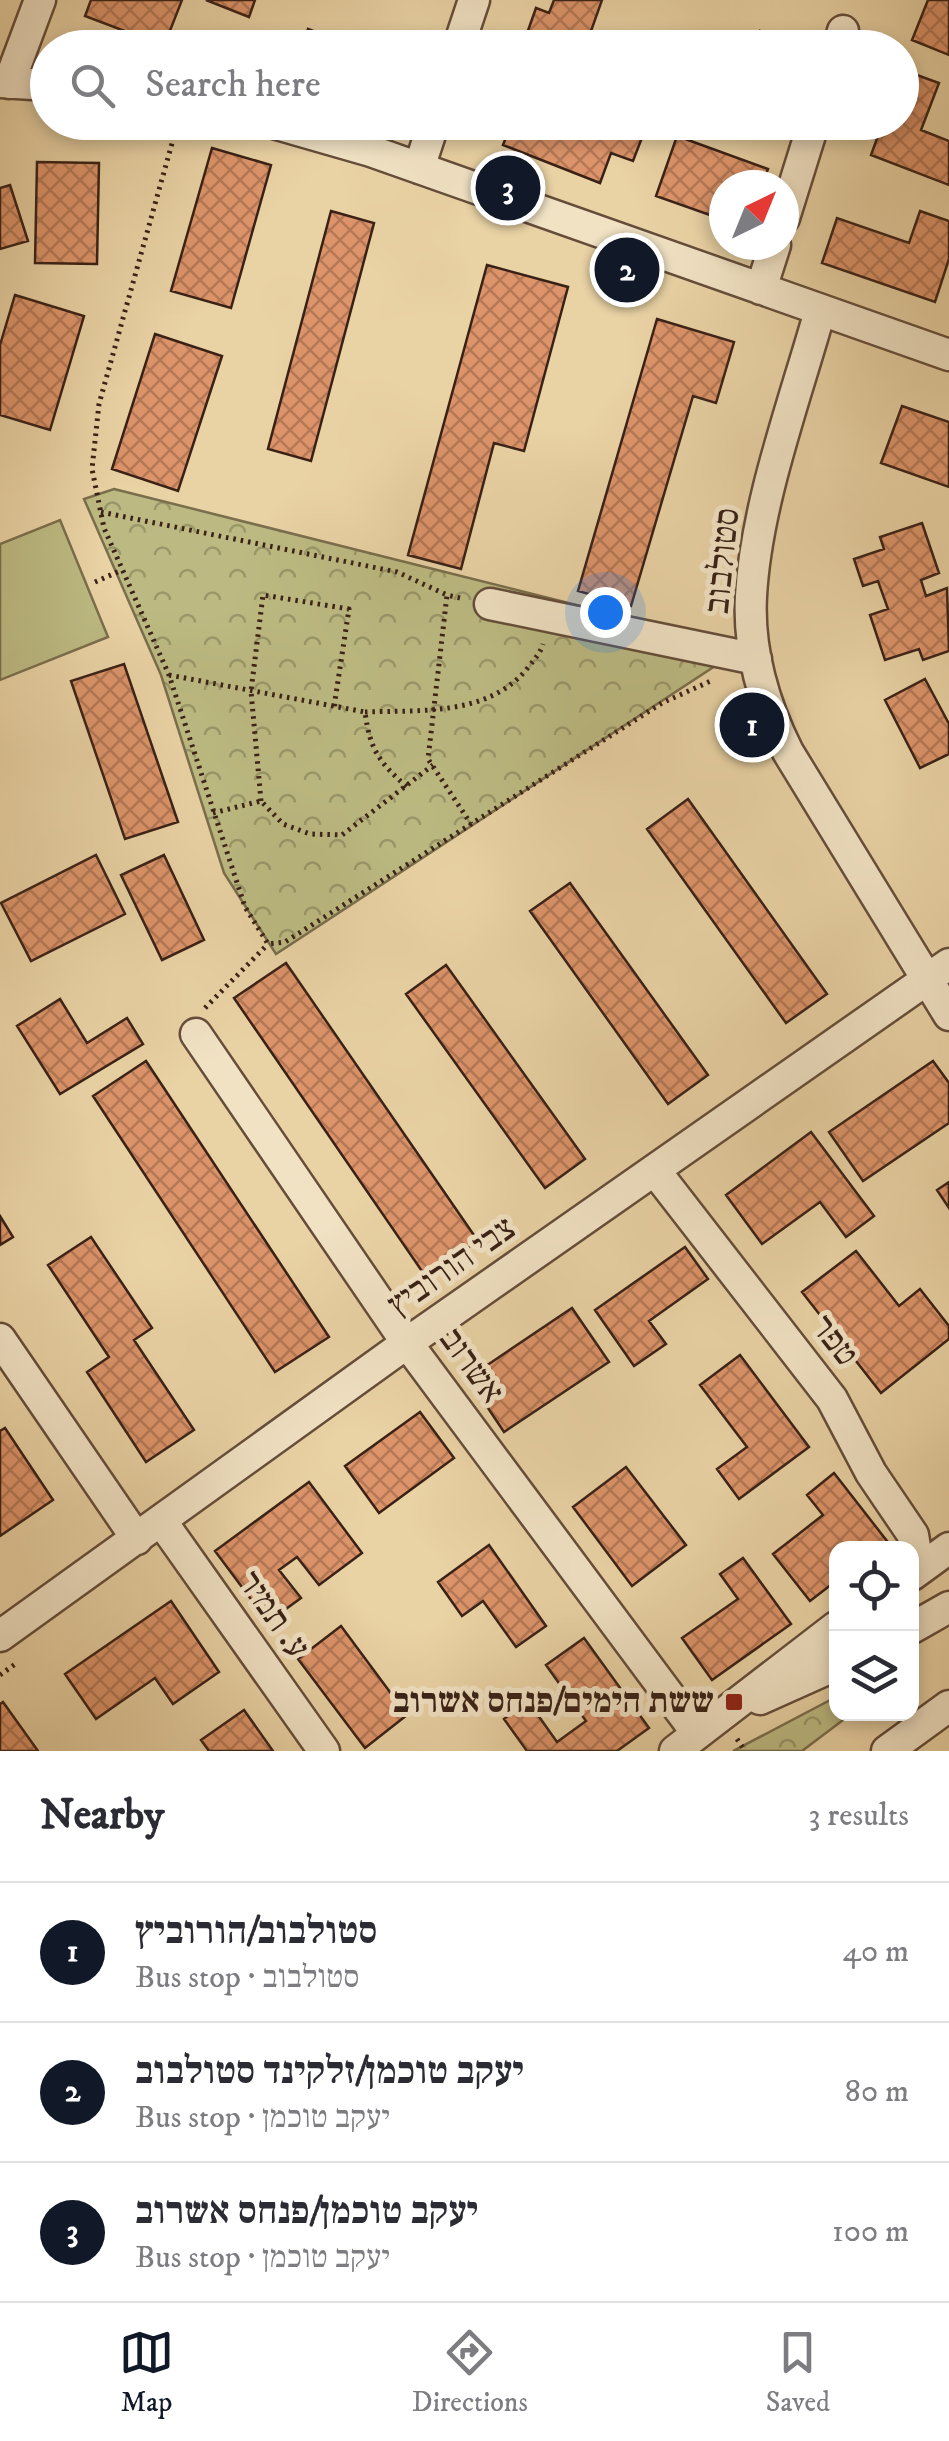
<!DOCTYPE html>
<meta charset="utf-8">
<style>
body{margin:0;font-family:"IM FELL DW Pica","Frank Ruhl Libre",serif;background:#f7f7f7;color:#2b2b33}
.controls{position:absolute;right:30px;bottom:30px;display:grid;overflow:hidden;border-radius:20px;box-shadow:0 5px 15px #0003}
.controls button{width:90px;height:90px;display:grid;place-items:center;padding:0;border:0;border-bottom:2px solid #e1e1e2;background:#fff;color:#2b2b33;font:50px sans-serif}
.compass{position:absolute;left:709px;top:170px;width:90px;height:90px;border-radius:50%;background:#fff;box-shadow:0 5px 15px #0003;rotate:43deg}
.you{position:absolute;left:605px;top:612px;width:35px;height:35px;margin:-25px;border:8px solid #fff;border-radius:50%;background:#1a73e8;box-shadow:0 0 0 15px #1a73e833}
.badge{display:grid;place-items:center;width:65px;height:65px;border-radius:50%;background:#111827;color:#fff;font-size:32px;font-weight:700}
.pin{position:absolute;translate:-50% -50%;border:5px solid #fff;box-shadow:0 2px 10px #0006}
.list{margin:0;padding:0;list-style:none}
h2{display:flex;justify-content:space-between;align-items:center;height:130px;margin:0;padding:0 40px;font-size:42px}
h2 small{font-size:32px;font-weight:400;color:#7c7c81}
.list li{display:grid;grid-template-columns:65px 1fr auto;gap:30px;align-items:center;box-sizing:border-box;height:140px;padding:0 40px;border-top:2px solid #e1e1e2}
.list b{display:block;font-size:38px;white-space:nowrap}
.list p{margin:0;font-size:32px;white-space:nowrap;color:#7c7c81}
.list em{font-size:32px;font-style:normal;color:#7c7c81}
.icon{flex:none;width:55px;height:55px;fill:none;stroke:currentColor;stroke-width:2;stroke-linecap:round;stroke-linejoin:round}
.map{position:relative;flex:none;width:949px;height:1751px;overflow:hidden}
.search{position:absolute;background:#fff;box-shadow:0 5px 15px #0003;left:30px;right:30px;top:30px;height:110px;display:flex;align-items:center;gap:25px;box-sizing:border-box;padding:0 35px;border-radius:55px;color:#7c7c81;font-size:38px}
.sheet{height:550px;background:#fff}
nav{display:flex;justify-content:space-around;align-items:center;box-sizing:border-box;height:140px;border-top:2px solid #e1e1e2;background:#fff;font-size:28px;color:#7c7c81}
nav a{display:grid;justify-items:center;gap:5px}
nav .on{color:#111827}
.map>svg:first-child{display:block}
</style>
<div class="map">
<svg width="949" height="1751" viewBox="0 0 949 1751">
<defs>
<pattern id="park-crowns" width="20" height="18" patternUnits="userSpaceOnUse" patternTransform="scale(2.5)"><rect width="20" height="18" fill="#bcba82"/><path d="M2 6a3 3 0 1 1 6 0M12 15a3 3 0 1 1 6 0" fill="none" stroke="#9a9769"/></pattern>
<pattern id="building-cross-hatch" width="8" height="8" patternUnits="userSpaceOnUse" patternTransform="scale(2.5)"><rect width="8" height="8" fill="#dd946a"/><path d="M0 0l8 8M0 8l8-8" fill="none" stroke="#b47856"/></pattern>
</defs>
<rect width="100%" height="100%" fill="#e9d2a4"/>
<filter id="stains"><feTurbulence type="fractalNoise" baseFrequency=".002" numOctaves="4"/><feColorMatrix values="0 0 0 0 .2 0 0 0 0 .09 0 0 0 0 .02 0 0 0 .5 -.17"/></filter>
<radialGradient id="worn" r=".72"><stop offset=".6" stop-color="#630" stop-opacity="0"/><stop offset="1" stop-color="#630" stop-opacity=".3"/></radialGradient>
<path fill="#bcba82" stroke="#7a6e4c" stroke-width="2.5" d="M60,520L108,637L0,680V544Z"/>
<path fill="url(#park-crowns)" stroke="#7a6e4c" stroke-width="2.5" d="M114,489L744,647L276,954L224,873L161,675L84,499Z
M836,1697V1714H851L802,1751H733Z"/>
<path fill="url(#building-cross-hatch)" stroke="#392116" stroke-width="2.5" d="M91,0H182L164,46L85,16Z
M206,0H255L249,17Z
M554,0H602L585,48H548L525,39L536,8L549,13Z
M928,0H949V55L912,40Z
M308,29L357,48H301Z
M760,31L790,43L788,48H754Z
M903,70L939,83L921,130L949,141V185L871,155L883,122H902Z
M512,122H648L633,161L611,153L600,183L503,145Z
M677,136L768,169L762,185H724V220L656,196Z
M212,148L271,165L231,308L171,291Z
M37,162L99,163L97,264L35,263Z
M10,185L28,241L0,249V188Z
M331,211L374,223L311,461L268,449Z
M920,211L949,221V259L935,302L822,263L837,218L909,243Z
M487,265L568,287L524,451L494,443L461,569L408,555Z
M15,295L84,316L50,430L0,415V345Z
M657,319L734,342L716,403L693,396L631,606L578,591Z
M155,334L222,356L178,491L112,469Z
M902,406L949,422V487L881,463Z
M922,523L939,573L921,580L926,596L947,588L949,651L923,660L919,649L885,660L870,615L888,609L878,581L863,586L854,559L884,549L880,537Z
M124,664L178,822L125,839L71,681Z
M925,679L949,724V754L920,768L885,700Z
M688,799L827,994L786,1023L647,829Z
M96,855L125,914L31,961L1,903Z
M164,855L204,940L162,960L121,875Z
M570,883L708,1075L668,1104L530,911Z
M286,963L478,1241L426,1277L234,998Z
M446,965L585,1159L545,1188L406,994Z
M60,999L87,1043L127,1018L143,1044L60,1094L17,1026Z
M146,1061L329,1337L275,1372L93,1096Z
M933,1061L949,1083V1123L863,1181L829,1132Z
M811,1132L874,1216L846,1237L820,1202L762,1244L726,1195Z
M949,1182V1208L937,1190Z
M0,1216L13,1237L0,1245Z
M91,1237L152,1328L134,1340L194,1430L146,1462L87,1372L109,1357L48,1265Z
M685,1247L708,1279L649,1321L666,1344L634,1366L595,1310Z
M856,1251L899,1306L920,1289L949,1326V1339L881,1393L802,1292Z
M572,1308L609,1362L504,1432L468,1378Z
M740,1355L809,1447L739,1499L717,1469L747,1447L700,1385Z
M420,1412L454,1458L379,1513L345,1466Z
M5,1428L53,1500L0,1536V1431Z
M626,1467L686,1545L632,1586L573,1507Z
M834,1473L887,1541L878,1548H836V1581L810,1601L773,1554L823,1515L807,1495Z
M309,1482L362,1553L319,1585L297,1557L279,1570L301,1598L268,1622L215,1551Z
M489,1545L546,1626L516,1647L483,1601L462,1616L438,1582Z
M743,1558L791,1624L712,1680L682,1638L738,1599L720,1574Z
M171,1601L219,1672L173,1704L155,1678L96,1719L65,1674Z
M341,1626L407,1715L365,1748L298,1659Z
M584,1638L649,1728L617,1751H527L504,1719L528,1701L557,1742L586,1721L546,1665Z
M3,1702L38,1751H0V1704Z
M244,1710L273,1751H209L201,1740Z"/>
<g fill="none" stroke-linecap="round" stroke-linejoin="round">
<defs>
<path id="minor" d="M458,48L474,0
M838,48L843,31
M0,82L48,85
M9,83L40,0
M270,122L371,151L949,355
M419,168L434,122
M784,218L814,122
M761,289L775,245
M820,311C795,400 756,504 751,596C748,650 764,705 788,752L949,1015
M490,604L756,659
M196,1034L407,1343L697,1733
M656,1172L832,1399L871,1473L913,1535L917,1559L913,1574
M0,1339L137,1539
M162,1522L324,1751
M912,1575L949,1548
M912,1628L949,1607
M0,1636L407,1343L949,964
M760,1699L836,1665
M675,1751L836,1627
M887,1751L949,1706"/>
</defs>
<use href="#minor" stroke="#654d3a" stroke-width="35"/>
<path stroke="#392116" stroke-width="5" stroke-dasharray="2.5 5" stroke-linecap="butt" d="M178,122L99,404L92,469L104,528L169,675L245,907L268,944L285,942L662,703L713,680
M101,512L397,572L447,595
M95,582L122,570
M460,598L447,595L428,759L471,824
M169,675L365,712C370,750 379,762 407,787
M365,712C420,710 487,716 526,670C533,661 540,654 543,644
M261,801L251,691L263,595L349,609L334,707
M213,813L261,801L283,824L310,834L342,835L433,765
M205,1008L268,944
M0,1675L18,1662
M737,1739L745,1751"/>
<use href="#minor" stroke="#f1e2c4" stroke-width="30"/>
</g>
<rect fill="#8f2418" stroke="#f1e2c4" stroke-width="4" x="724" y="1692" width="20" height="20" rx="5"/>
<g text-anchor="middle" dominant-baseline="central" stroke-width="10" stroke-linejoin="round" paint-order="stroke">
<g font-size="35" fill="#392116" stroke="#f1e2c4">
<text transform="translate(723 561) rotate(-84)">סטולבוב</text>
<text transform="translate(452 1267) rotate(-35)">צבי הורוביץ</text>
<text transform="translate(834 1341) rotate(52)">טפר</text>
<text transform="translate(471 1366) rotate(54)">אשרוב</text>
<text transform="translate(273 1615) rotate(55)">ע. תמיר</text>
</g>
<g font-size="35" font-weight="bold" fill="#392116" stroke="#f1e2c4" text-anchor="end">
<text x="714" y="1702">ששת הימים/פנחס אשרוב</text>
</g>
</g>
<rect width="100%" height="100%" filter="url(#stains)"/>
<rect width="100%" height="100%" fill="url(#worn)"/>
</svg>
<div class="controls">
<button><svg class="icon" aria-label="locate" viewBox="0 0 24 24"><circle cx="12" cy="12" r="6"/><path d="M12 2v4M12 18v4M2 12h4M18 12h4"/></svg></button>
<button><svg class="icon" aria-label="layers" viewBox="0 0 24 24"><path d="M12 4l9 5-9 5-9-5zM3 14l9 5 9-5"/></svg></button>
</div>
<svg class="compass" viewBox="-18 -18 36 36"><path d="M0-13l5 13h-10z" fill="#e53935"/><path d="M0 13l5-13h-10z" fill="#7c7c81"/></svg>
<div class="you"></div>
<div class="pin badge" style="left:752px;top:725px">1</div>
<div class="pin badge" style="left:627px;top:270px">2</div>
<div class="pin badge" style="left:508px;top:188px">3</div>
<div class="search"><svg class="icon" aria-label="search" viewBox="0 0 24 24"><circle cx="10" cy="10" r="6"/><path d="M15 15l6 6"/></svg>Search here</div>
</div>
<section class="sheet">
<h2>Nearby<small>3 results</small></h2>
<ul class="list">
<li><span class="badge">1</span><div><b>סטולבוב/הורוביץ</b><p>Bus stop · סטולבוב</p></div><em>40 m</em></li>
<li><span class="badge">2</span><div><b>יעקב טוכמן/זלקינד סטולבוב</b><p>Bus stop · יעקב טוכמן</p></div><em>80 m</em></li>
<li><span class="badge">3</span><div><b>יעקב טוכמן/פנחס אשרוב</b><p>Bus stop · יעקב טוכמן</p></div><em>100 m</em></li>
</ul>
</section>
<nav>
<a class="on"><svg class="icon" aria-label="map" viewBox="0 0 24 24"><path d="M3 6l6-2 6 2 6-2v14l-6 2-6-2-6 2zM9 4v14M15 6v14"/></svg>Map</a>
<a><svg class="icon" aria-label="directions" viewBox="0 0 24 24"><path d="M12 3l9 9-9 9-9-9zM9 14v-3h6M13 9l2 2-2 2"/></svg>Directions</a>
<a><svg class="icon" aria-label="saved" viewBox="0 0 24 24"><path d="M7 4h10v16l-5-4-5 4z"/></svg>Saved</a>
</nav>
